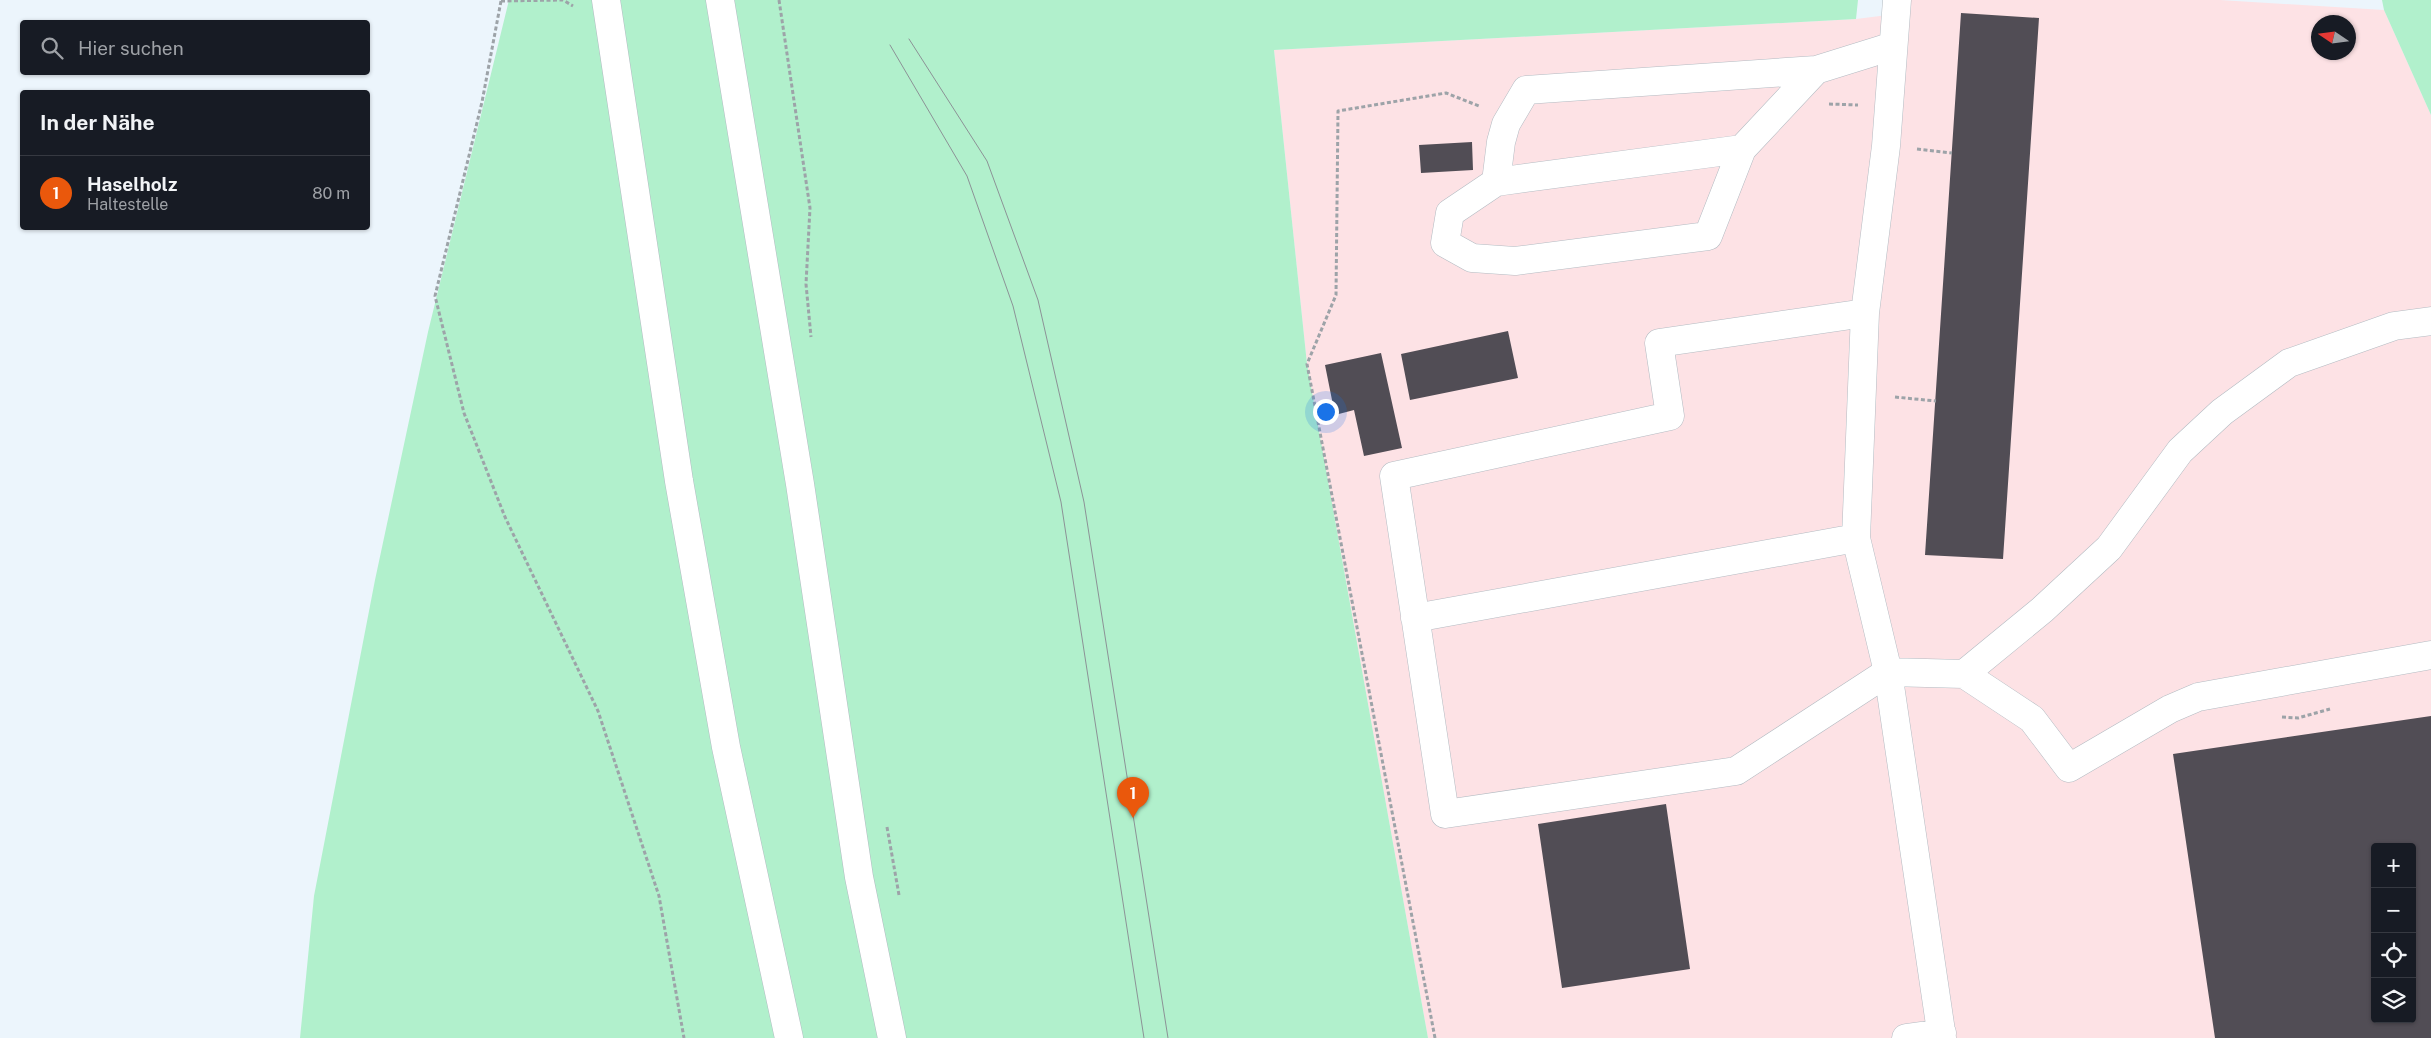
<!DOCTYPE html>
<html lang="de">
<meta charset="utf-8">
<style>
body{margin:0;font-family:"Public Sans",sans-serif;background:#242831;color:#f1f3f6}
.controls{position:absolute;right:15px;bottom:15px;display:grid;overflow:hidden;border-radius:5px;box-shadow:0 1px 4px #0004}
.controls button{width:45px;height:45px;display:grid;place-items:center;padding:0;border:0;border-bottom:1px solid #363941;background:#171b24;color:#f1f3f6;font:25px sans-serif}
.compass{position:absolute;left:2311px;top:15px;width:45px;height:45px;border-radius:50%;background:#171b24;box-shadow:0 1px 4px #0004;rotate:283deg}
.you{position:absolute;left:1325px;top:411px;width:18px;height:18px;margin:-12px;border:4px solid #fff;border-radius:50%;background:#1a73e8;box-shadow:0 0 0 8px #1a73e833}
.badge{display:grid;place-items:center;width:32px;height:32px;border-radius:50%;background:#ea580c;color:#fff;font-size:16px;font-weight:700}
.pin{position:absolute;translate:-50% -41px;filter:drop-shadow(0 1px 2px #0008)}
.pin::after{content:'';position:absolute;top:26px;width:18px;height:15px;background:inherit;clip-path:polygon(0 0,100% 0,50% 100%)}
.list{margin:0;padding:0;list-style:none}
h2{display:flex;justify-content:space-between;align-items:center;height:65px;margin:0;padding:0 20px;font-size:21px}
h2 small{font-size:16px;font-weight:400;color:#9ea1a6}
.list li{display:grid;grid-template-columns:32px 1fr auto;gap:15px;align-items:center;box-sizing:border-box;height:75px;padding:0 20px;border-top:1px solid #363941}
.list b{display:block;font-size:19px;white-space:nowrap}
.list p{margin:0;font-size:16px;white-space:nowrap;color:#9ea1a6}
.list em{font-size:16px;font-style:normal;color:#9ea1a6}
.icon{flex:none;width:28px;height:28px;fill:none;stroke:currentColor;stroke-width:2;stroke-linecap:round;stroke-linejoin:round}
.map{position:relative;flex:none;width:2431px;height:1038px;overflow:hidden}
.search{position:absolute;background:#171b24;box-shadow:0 1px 4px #0004;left:20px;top:20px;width:350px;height:55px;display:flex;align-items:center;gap:12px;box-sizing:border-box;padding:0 18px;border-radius:5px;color:#9ea1a6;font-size:19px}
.panel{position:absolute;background:#171b24;box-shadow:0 1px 4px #0004;left:20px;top:90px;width:350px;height:140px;border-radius:5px}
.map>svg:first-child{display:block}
</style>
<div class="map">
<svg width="2431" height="1038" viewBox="0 0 2431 1038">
<rect width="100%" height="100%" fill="#ecf5fc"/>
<path fill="#fde2e5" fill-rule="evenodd" d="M1908,0H2220L2384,10L2431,115V1038H1428L1307,364L1274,50L1856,19L1896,14ZM2318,22H2348V52H2318ZM2375,847H2412V1019H2375Z"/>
<path fill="#b1f0cc" d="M509,0H1858L1856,19L1274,50L1307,364L1428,1038H300L314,896L375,580L428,332Z
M2382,0H2431V115L2384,10Z"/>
<path fill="#514d55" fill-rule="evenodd" d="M1961,13L2039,18L2003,559L1925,555Z
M1472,142L1473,170L1421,173L1419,145Z
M1508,331L1518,378L1410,400L1401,354Z
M1381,353L1402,448L1364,456L1354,410L1335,415L1325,365Z
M2431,716V1038H2215L2173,754ZM2375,847H2412V1019H2375Z
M1666,804L1690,969L1562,988L1538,824Z"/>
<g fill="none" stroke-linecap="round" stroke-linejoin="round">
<defs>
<path id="minor" d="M1897,0L1886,146L1865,313L1856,538L1888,672L1964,674L2042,610L2109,548L2180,451L2222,412L2289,363L2394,326L2431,321
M1742,149L1496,182L1450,213L1445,243L1472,258L1515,261L1708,236L1742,149L1816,70
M1496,182L1501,142L1506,124L1526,90L1816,70L1893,46
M1865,313L1659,343L1670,416L1394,476L1445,814L1736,771L1888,672L1942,1038
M1415,618L1856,538
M1964,674L2032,719L2069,768L2170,709L2198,697L2431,655
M1906,1038L1942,1033"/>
<path id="highway" d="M606,0L679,481L726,747L789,1038
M720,0L800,484L859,877L892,1038"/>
</defs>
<use href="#minor" stroke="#b3bbc2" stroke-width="29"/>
<use href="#highway" stroke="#b3bbc2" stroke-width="29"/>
<path stroke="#9da3a8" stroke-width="3" stroke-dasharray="4 2.5" stroke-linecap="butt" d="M779,0L810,208L806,284L811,337
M501,1L482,102L435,296L464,413L505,517L598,711L659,896L684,1038
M501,1L563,0L573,6
M1829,104L1858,105
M1917,149L1952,153
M1895,397L1936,401
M2282,717L2298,718L2330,709
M887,827L899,895
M1435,1038L1307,364L1336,295L1338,111L1446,93L1479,106"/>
<use href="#minor" stroke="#fff" stroke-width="28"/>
<use href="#highway" stroke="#fff" stroke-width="28"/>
<path stroke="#8c9296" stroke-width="1" d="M909,39L987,161L1038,300L1084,502L1168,1038
M890,45L967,176L1013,306L1061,502L1144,1038"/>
</g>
</svg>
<div class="controls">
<button>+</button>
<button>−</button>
<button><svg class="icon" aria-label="locate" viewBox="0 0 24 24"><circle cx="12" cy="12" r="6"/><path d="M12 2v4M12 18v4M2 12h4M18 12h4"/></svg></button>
<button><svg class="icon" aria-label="layers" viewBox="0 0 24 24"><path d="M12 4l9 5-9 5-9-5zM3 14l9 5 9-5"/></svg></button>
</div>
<svg class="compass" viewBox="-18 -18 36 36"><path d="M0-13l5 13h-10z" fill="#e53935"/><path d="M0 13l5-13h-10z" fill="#9ea1a6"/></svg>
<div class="you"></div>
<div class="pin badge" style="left:1133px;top:818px">1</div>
<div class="search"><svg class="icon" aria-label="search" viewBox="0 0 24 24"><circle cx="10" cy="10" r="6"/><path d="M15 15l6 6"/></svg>Hier suchen</div>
<section class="panel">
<h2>In der Nähe<small></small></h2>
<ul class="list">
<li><span class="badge">1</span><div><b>Haselholz</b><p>Haltestelle</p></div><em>80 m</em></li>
</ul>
</section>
</div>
